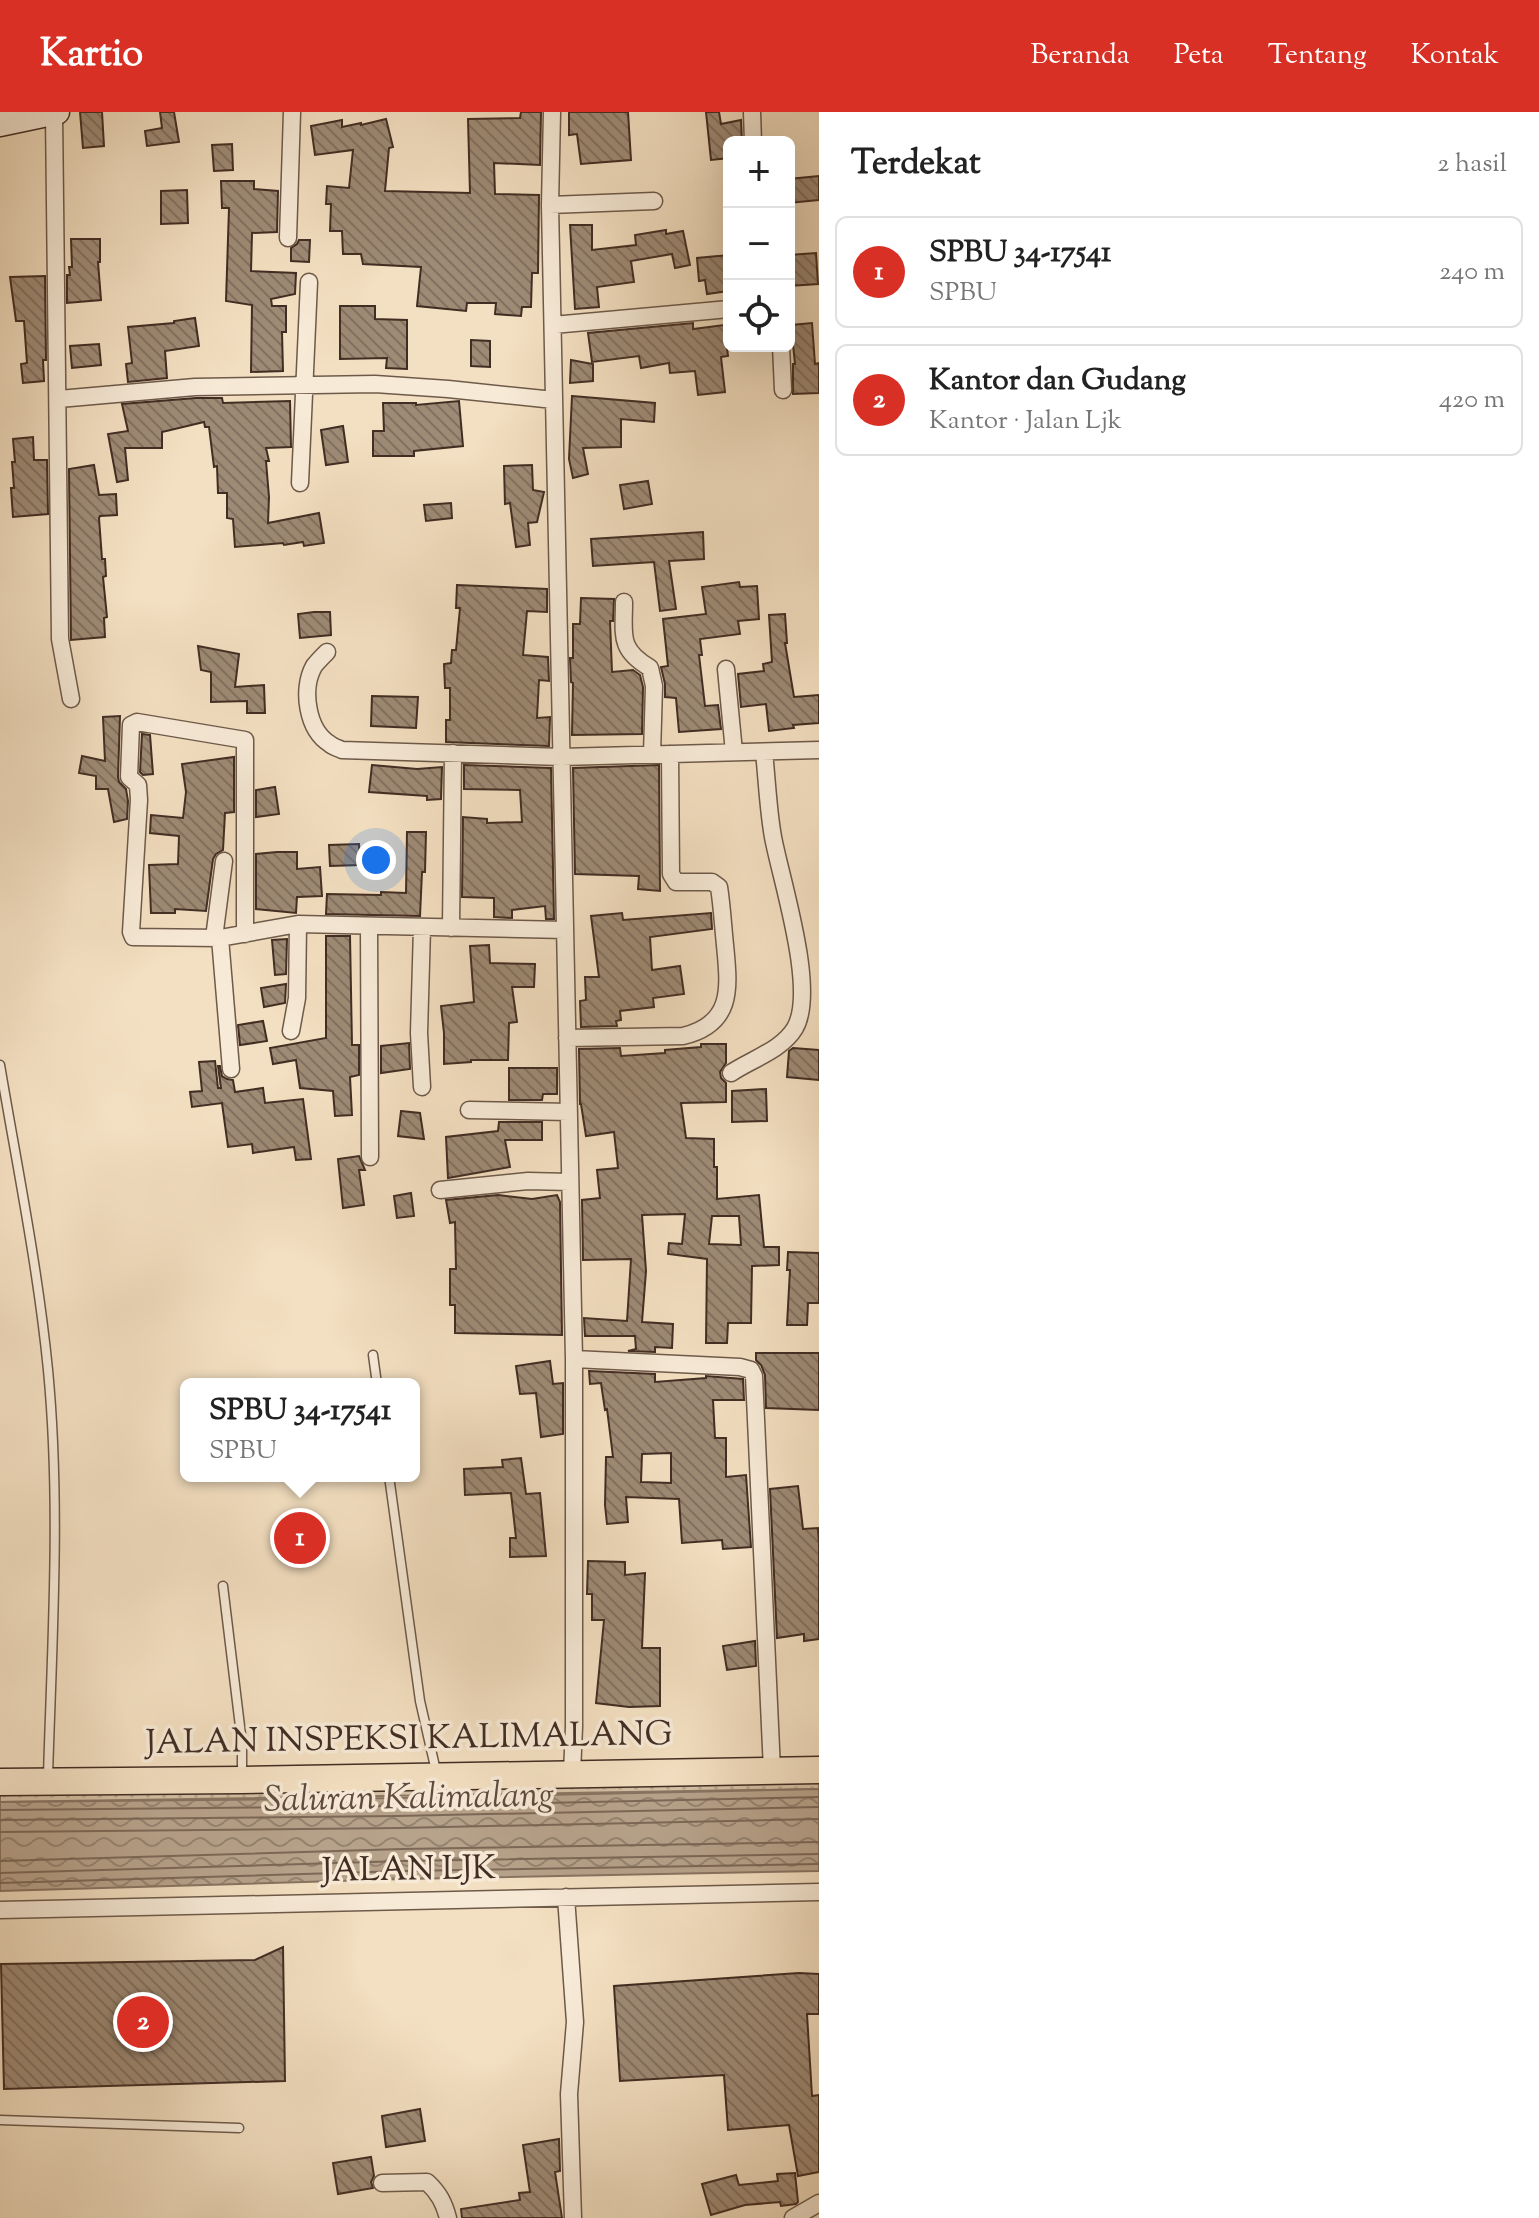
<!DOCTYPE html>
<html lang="id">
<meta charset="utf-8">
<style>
body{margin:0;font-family:"Sorts Mill Goudy",serif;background:#f6f6f6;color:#222}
.controls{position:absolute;right:24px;top:24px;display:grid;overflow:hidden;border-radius:12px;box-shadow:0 8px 32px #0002}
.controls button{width:72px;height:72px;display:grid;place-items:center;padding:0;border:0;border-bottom:2px solid #e0e0e0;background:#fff;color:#222;font:40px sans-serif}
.you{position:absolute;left:376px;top:748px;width:28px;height:28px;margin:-20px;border:6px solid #fff;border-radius:50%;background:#1a73e8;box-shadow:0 0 0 12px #1a73e833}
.badge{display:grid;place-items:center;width:52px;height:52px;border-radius:50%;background:#d93025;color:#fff;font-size:26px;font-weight:700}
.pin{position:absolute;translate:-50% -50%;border:4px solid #fff;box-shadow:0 2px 8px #0006}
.popup{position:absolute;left:180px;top:1266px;width:240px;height:104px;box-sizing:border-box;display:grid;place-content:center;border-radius:12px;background:#fff;filter:drop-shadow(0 2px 6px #0005);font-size:26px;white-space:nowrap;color:#767676}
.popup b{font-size:30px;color:#222}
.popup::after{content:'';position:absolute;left:50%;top:100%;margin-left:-16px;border:16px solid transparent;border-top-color:#fff}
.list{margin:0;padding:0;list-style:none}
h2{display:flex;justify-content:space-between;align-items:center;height:104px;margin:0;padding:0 32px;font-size:34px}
h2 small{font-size:26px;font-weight:400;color:#767676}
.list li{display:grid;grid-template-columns:52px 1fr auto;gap:24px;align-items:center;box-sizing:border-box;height:112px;margin:0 16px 16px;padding:0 16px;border:2px solid #e0e0e0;border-radius:12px}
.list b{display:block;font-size:30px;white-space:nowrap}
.list p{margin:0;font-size:26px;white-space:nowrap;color:#767676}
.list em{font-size:26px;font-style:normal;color:#767676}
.icon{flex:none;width:44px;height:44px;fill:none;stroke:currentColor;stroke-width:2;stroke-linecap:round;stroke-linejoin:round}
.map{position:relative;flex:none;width:819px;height:2106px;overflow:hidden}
header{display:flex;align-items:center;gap:48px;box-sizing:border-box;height:112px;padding:0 40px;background:#d93025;color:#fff}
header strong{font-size:38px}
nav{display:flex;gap:44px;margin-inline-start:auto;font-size:28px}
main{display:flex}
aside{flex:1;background:#fff}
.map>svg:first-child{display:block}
</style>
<header>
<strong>Kartio</strong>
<nav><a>Beranda</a><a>Peta</a><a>Tentang</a><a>Kontak</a></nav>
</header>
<main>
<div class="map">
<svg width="819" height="2106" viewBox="0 0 819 2106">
<defs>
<pattern id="grass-dots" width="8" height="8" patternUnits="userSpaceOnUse" patternTransform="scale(2)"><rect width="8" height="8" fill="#d5c1a6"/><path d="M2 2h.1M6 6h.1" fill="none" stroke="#b8a68f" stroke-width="1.8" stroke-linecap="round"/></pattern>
<pattern id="water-waves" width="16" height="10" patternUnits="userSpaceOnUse" patternTransform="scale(2)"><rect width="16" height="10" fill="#b7a28b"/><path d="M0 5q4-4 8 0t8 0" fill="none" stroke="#968471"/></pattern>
<pattern id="building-back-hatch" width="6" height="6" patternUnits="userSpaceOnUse" patternTransform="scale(2)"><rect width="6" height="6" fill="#9e8a75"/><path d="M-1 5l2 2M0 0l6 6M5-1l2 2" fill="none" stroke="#827160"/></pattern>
</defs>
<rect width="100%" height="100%" fill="#f3dfc1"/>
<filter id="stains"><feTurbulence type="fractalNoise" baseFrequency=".0025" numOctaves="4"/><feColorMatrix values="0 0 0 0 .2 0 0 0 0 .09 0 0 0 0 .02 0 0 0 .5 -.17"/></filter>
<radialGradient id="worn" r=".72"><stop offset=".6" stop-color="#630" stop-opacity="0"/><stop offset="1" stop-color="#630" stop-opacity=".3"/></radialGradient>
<path fill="url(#grass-dots)" stroke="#8c7764" stroke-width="2" d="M819,1658V1677L0,1690V1670Z"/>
<path fill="url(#water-waves)" stroke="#887361" stroke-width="2" d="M819,1677V1759L404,1767L0,1779V1690L398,1686Z"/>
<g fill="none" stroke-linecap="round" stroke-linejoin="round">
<path stroke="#7c6857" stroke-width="2" d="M0,1698L398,1694L819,1685
M0,1708L398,1704L819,1695
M0,1720L399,1716L819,1707
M0,1749L403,1737L819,1730
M0,1761L404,1749L819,1742
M0,1771L404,1759L819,1752"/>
</g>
<path fill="url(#building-back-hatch)" stroke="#422d23" stroke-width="2" fill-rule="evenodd" d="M80,0H102L104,34L83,36Z
M160,0H174L179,30L147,34L145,19L162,16Z
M521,0H541L540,53L494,51L495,82L539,83L538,161H532L531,195H522L521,204L495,202L496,191H467L466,199L417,194L421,155L363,152L361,142H343L342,119H330L331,92H326L327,74L349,76L353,38L315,43L311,14L342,8V15L361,11V13L386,7L393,35L389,36L385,79L470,81L468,7L520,6Z
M569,0H628L631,48L581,52L577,22L569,23Z
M706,0H719L721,12L741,8L742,30H727L729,46L711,48Z
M232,32L233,58L214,59L212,33Z
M819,64V88L789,91V67Z
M221,69H254V77L278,79L277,120L252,121L251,159L296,161L295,182L271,187L272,194H286V220H282L283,259L251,260L252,193L226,189L229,96H222Z
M187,78L188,111L161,112V79Z
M570,113H592V138L636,133L635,123L666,118V122L683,119L690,153L675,156L672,142L631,149L634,170L597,175L599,195L575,197Z
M71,127H100V150H98L101,188L67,191V163H70L69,155H72Z
M299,128H310L309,150L291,149V136L297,132Z
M816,141L818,172L789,174V143Z
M729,143V179L707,182L705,168L699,169L697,146Z
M45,164L46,248H43L44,269L23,271L21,252L27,251L24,209H16L10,165Z
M340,194H375V207L407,208V257L386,256L387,246L340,247Z
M195,206L199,234L165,239L167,266L128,270L126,252L132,251L128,215L174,211V209Z
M693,211V217L724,213L728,244L721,245L725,280L698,283L695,259L670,261L669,251L641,256L639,244L592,250L588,221Z
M812,211L815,252L819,251V281L793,282V252H795L791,213Z
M471,228L490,229V255L471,254Z
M99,232L101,253L72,256L70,234Z
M571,248L593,252V269L570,271Z
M572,284L655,291L654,310L621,307V335L583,336L588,362L573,366L569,347Z
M196,286H222L223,291L290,289L291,335L266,336L269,349H266L269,385L268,411L319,401L324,431L304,434L303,430L284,433L283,431L235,435L233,407L227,406V381H218L217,354L214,355L209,315H205L204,310L162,320V336H125L128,368L117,370L108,322L128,319L122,292Z
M459,289L463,334L414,339V344H373V319H384L383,291H416V293Z
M343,314L348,350L326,353L321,318Z
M33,325L34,348H47L48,402L13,405L11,376H14L12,350H15L13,327Z
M94,353L99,383L116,382L117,403L100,404L99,406L102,447H105L106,464L103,465L107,505L104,506L105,525L71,528L69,357Z
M532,353L533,378L544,380L537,410L528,411L530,433L516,435L510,391L505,392L504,354Z
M648,369L652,392L624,397L620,373Z
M451,391L452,406L426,409L424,393Z
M703,420L704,447L669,449L676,497L660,499L654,450L593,454L591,427Z
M739,470L740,475L757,474L759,507L738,509L740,522L700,527L702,543H699L705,594L718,593L721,617L679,620L676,586L665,585V572L661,555L668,554L663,507L706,502L702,475Z
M457,473L547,477V500L527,499L523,543L548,545L549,569L539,568L537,606L550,605L549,634L446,630V608H450V576H445L444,552L451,551L452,538H456L460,496H456Z
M581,486L614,487L613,509H610L612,560L633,558L640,563L643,575L642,622L572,623L573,571L571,570L570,546H573V512H580Z
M314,500H330L331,523L300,526L298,502Z
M785,502L787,531H785L794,585L819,583V611L793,613L794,616L769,619L766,592L741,595L738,562L764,559L763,552L772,550L769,503Z
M198,534L239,542L235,575L264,573L265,601H247V589L211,590V560L201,558Z
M372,584L418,585L416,616L371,614Z
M120,604L118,665L119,670L126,677L128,689L127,707L114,710L108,677H96V664L79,661L82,644L105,649L103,605Z
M142,622L150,623L153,662L143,663L140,660Z
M234,645V700L225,701L223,738L216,742L213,747L206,799L175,797V801H151L149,753L178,752L179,724L150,721L151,703L183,706L186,680L182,652Z
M372,653L417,657L442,655L441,687L427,688V684L369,680Z
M464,653L551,656L554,807H546L545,794L512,798V806L494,805V786L462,785L463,705L487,707V711L522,710L520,678L464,677Z
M659,653L660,779L638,777L639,764L575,762L573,656Z
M275,675L279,702L256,705V678Z
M407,720H426L425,760H422L420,804L326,802L327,782L381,783V780L406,781Z
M359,732L360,753L330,754L329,733Z
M277,740H297V757L320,755L322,784L297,785L296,801L256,797V742Z
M622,801L623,808L711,801L712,817L650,825L652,858L680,854L684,882L653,886L654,895L620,899L621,908L616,909L617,914L581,915L580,889L586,888L585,865H599L591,804Z
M326,824H350L352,933H359V963L350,965L352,1003L335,1004L333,979L300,976L296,948L273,952L270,936L326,926Z
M287,827L286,862L275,863L272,828Z
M489,833L490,851L535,852L534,875H512L517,910L509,911L508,948H471V950L444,952V921L441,894L474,890L470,834Z
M286,872L285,891L264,895L261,876Z
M263,909L267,929L240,933L238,913Z
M409,931L410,957L381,961V934Z
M701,932H726V951L720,960L721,966L726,971V990L681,991L686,1026L714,1027V1055H717V1087L759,1083L764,1135H779V1153L752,1154L751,1211H728L727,1231H706L707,1147L668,1142L669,1131L682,1132L685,1102L642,1103L646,1159L642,1210L673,1212L672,1236L655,1235V1240L628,1239L636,1237L635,1224H585L584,1206L627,1209L631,1147L583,1148L582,1088L600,1086L597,1058L618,1056L614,1020L586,1024L581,992H580L579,937L620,936L621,944L665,941V938L701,935ZM712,1104H739L741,1133L709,1132Z
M793,936L819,938V968L787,965L789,939Z
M215,949L218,976H221L218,954H220L222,964L227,967L233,968L235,980L263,976L265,991L303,987L311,1047L296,1048L294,1035L253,1041L252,1032L228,1035L222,991L192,995L190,980L202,979L199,950Z
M509,956H557V982H543L542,988H509Z
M766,977L767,1009L732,1010V979Z
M401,999L420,1001L424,1027L398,1024Z
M499,1010H542V1028H505L510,1055L448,1066L446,1025L498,1019Z
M359,1044L365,1058H359L364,1093L343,1096L338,1047Z
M411,1081L414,1104L397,1106L394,1084Z
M498,1083L532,1087L557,1083L560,1090L562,1223L455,1221V1193H450V1157H456L455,1110L450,1111L446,1088Z
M788,1140L819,1141V1191H808L807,1213H787L790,1158H787Z
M756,1241H819V1298L766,1296L765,1263L761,1253L756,1248Z
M550,1249L553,1272L563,1271V1322L541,1325L536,1281L520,1282L516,1254Z
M589,1259L655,1262V1270L706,1266V1264L743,1267L744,1288H713L715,1326H726V1365L746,1363L751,1435L723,1437L722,1428L682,1431L679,1387L626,1385L628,1410L607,1412L605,1393L606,1345H613L607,1297L605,1298L601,1271L590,1272ZM671,1341V1371L641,1370L642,1342Z
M521,1346L526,1382L540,1381L546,1444L510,1445V1426H516L511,1381L465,1383L464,1357L503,1355L502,1348Z
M798,1374L803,1417L818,1416L819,1432V1527L804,1529V1522L777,1526L770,1377Z
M588,1449L625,1450V1463L645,1461L642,1536H660V1594L629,1595L596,1591L604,1508H592V1482H587Z
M755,1529L756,1554L727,1558L723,1534Z
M283,1835L285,1969L4,1977L1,1852L255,1848Z
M799,1861L819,1862V1902H807L812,1984L819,1983V2060L798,2064L789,2013L728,2018L724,1963L620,1969L614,1874Z
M420,1997L425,2029L386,2035L382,2004Z
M559,2027L560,2059L555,2060L562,2106H462L461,2097L520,2088L519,2081L530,2080L523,2033Z
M371,2045L374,2064L371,2070L373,2076L338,2082L333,2051Z
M795,2061L798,2090L796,2092L781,2094L780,2090L745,2093L711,2103L702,2072L736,2063L739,2073L778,2069L777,2062Z"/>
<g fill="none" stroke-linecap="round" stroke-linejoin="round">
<defs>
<path id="lane" d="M0,953C17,1054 38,1156 48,1258C61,1393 52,1529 48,1664
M373,1243L377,1272
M389,1364L420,1589L436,1659
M223,1474L242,1631V1664
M0,2008L239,2016"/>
<path id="street" d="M552,0L550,93L574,1247V1615L572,1661
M752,0L753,30
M54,2L60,527L71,587
M550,93L654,89
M288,126L292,0
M553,213L729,197
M781,234L783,278
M59,287L195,275L375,272L448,277L554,288
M300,371L309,170
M624,490C624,523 618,537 650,556L654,574L652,642
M327,540C323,544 318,549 314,554C301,577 307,618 330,632C333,635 338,636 342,638L561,645L819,638
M726,557L734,640
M369,814L370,1045
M451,816L453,641
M245,822V628L137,610L131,613L129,665L138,673L139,688L131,820L133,825L220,826L298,812L565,818
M214,826L224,749
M220,826L231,957
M291,919L297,886L298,812
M567,926L683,924C734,912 729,875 725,833C723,814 722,794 719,775L712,770H676L671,762L670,642
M731,961C752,947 782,938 795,916C817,878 781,768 773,725C768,697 767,668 764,640
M422,975L419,921L422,816
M469,998L569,1000
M440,1078L528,1069L570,1070
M574,1247L740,1255L751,1258L754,1264L772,1658
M566,1785L575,1910L569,1982L573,2106
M0,1798L819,1780
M382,2071L427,2070C439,2081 444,2091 448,2106
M793,2106L819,2091"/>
<path id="secondary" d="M0,12L57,0"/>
<path id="primary" d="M0,1670L241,1668L819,1658"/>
</defs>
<use href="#lane" stroke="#6e5a4a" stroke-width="11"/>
<use href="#street" stroke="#6e5a4a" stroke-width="19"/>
<use href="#secondary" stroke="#422d23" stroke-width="27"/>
<use href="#primary" stroke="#422d23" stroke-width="29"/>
<use href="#lane" stroke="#f7ead7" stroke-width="8"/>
<use href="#street" stroke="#f7ead7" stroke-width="16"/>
<use href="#secondary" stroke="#f7ead7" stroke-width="24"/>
<use href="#primary" stroke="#f3dfc1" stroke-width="26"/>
</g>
<g text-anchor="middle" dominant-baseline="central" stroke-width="7" stroke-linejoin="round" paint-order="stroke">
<g font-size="34" fill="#422d23" stroke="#f7ead7">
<text transform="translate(409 1628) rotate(-1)">JALAN INSPEKSI KALIMALANG</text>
<text transform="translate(409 1759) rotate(-1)">JALAN LJK</text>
</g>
<g font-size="36" font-style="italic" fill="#5f4a3d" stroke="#f7ead7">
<text transform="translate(409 1687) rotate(-1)">Saluran Kalimalang</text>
</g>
</g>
<rect width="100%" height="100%" filter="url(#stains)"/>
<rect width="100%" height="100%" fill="url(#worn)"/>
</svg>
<div class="controls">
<button>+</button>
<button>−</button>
<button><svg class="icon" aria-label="locate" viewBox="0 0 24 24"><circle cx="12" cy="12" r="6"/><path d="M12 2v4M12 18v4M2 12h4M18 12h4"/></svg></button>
</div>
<div class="you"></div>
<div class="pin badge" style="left:300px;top:1426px">1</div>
<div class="popup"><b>SPBU 34-17541</b>SPBU</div>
<div class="pin badge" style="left:143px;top:1910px">2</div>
</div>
<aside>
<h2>Terdekat<small>2 hasil</small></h2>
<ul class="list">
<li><span class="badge">1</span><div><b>SPBU 34-17541</b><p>SPBU</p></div><em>240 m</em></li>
<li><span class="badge">2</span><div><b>Kantor dan Gudang</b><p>Kantor · Jalan Ljk</p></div><em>420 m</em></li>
</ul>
</aside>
</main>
